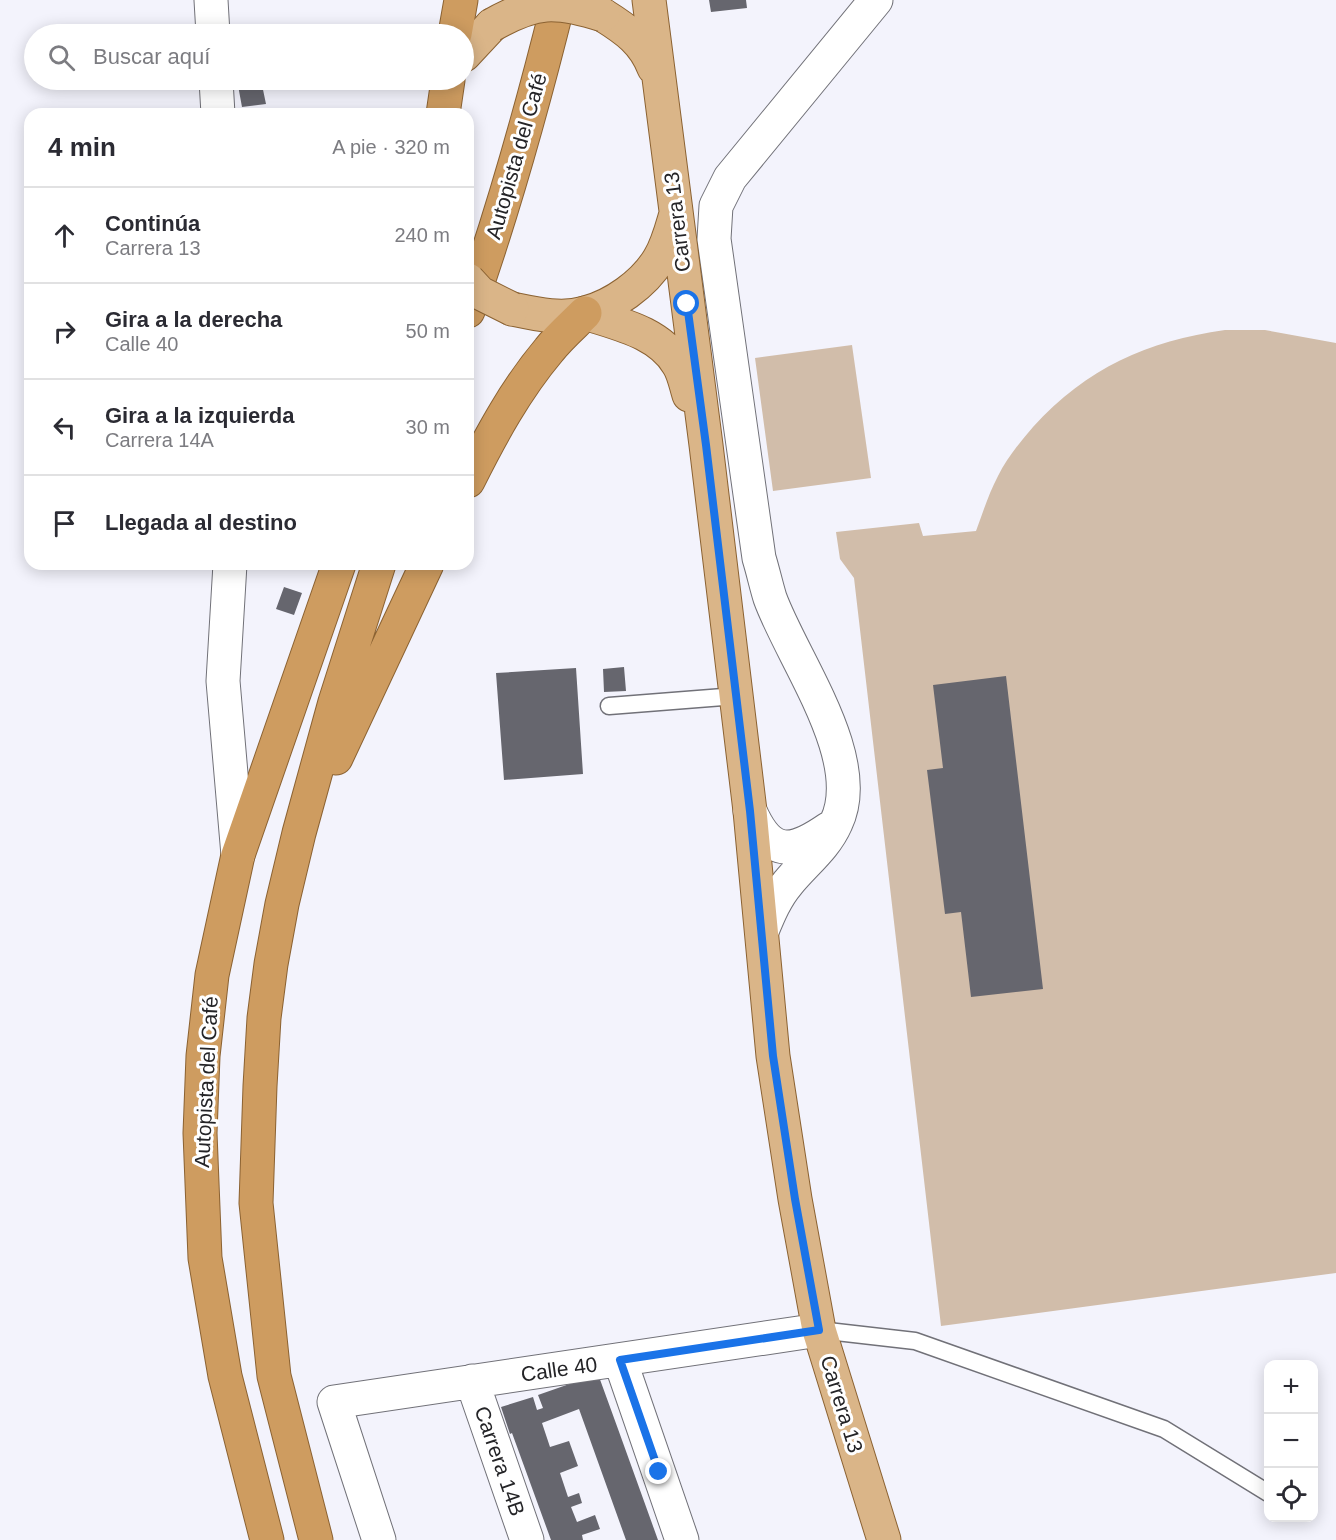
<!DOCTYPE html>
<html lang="es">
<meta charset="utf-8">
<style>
body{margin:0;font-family:Arial,sans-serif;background:#f7f7f7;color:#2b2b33}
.controls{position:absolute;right:18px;bottom:18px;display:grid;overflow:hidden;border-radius:12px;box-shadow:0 3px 15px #0003}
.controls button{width:54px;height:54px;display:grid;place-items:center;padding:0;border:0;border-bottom:2px solid #e1e1e2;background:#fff;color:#2b2b33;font:30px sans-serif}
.stop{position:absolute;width:18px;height:18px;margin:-14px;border:4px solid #1a73e8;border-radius:50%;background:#fff}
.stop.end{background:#1a73e8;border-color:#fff;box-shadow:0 2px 6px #0008}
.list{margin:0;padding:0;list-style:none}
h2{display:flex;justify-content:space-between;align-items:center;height:78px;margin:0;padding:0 24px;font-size:26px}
h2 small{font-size:20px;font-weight:400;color:#7c7c81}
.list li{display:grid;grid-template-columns:39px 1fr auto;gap:18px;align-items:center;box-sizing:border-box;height:96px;padding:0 24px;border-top:2px solid #e1e1e2}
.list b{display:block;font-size:22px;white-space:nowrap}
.list p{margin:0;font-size:20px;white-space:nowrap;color:#7c7c81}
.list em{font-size:20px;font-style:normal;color:#7c7c81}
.icon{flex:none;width:33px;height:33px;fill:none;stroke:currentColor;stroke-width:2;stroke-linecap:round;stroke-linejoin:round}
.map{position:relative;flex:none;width:1336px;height:1540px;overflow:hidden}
.search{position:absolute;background:#fff;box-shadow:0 3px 15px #0003;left:24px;top:24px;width:450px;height:66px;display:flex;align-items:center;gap:15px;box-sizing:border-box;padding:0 21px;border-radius:33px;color:#7c7c81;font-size:22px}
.panel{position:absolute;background:#fff;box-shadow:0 3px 15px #0003;left:24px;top:108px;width:450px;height:462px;border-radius:18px}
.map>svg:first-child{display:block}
</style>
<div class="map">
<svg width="1336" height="1540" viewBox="0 0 1336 1540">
<rect width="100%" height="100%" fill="#f3f3fc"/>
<path fill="#d1bdaa" d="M1225,330H1265L1336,343V1273L941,1326L854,578L840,559L836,532L919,523L923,536L976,531C983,512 989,493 998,476C1007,458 1020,442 1033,427C1087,368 1147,341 1225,330Z
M852,345L871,478L773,491L755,358Z"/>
<path fill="#66666e" d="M709,0H746L747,8L711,12Z
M237,80H261L266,104L242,107Z
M284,587L302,593L294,615L276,609Z
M624,667L626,691L604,692L603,669Z
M576,668L583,774L504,780L496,673Z
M1006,676L1043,989L971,997L961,912L945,914L927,770L943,768L933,685Z
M598,1374L618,1429L658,1540H626L579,1409L542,1423L550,1447L569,1441L578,1466L560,1473L568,1497L579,1493L582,1503L571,1507L577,1522L595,1515L600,1529L582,1535L583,1540H551L512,1433L510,1434L501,1407L533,1397L537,1410L543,1408L538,1395Z"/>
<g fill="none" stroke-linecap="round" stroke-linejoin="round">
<defs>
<path id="service" d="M609,706L736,696
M819,1330L915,1341L1164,1429L1268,1493"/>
<path id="minor" d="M211,0L213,34
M216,80L218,114
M230,564L223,681L238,855
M750,811C770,856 790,855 828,829
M762,931C769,914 776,897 788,883C804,863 825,848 836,823C867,759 792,659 770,598C766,585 763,571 759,558L714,239L716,206L730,178L876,0
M620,1360L682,1540
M472,1381L527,1540
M379,1540L334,1402L819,1330"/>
<path id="primary" d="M649,0L706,445L750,811L773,1056L795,1199L819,1330L884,1540
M603,15C627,30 644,42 654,68
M464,55L492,25
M512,309C536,314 562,320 585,313C613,306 644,284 659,259C667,246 671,231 675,217
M585,313C618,324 659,332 678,364C684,373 686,386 689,395"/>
<path id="trunk" d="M455,34L461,0
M443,114L448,80
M468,311C504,209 533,105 559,0
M468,481C491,435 516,389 549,350C559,337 573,325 585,313
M336,758L427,564
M267,1540L225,1376L205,1258L200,1133L203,1056L212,975L238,855L339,564
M316,1540L274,1376L256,1203L260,1086L264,1018L271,964L282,904L299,833L335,702L379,564"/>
</defs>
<use href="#service" stroke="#717178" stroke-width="19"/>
<use href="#minor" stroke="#717178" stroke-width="35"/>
<use href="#primary" stroke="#8b6232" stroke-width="35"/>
<use href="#trunk" stroke="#8b6232" stroke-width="35"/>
<use href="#service" stroke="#fff" stroke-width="16"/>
<use href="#minor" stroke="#fff" stroke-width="33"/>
<use href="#primary" stroke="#dab588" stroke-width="33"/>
<use href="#trunk" stroke="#ce9c60" stroke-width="33"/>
<defs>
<path id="primary-bridge" d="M492,25C536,0 555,0 603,15
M468,280L480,293L512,309"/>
</defs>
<use href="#primary-bridge" stroke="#8b6232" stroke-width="35" stroke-linecap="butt"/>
<use href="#primary-bridge" stroke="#dab588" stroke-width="33"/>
</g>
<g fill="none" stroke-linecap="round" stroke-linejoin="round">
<path stroke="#1a73e8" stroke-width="8" d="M659,1472L620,1360L819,1330L795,1199L773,1056L750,811L706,445L687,304"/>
</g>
<g text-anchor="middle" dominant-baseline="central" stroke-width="6" stroke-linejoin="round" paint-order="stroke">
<g font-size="21" fill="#242427" stroke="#fff">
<text transform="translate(516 156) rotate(-74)">Autopista del Café</text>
<text transform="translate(677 222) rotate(-97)">Carrera 13</text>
<text transform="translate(206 1082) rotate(-87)">Autopista del Café</text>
<text transform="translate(559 1369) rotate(-8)">Calle 40</text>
<text transform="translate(842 1404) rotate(73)">Carrera 13</text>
<text transform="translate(500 1461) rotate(71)">Carrera 14B</text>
</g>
</g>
</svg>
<div class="controls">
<button>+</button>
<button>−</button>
<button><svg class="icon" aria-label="locate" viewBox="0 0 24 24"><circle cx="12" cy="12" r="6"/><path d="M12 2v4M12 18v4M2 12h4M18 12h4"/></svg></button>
</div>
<div class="stop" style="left:687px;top:304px"></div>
<div class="stop end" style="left:659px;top:1472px"></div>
<div class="search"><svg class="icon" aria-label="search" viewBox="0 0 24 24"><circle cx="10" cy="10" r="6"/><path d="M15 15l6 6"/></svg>Buscar aquí</div>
<section class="panel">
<h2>4 min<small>A pie · 320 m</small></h2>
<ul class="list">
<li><svg class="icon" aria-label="ahead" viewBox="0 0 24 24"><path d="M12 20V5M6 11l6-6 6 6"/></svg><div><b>Continúa</b><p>Carrera 13</p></div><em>240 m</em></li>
<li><svg class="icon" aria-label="right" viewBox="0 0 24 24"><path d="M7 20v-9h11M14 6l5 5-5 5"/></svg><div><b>Gira a la derecha</b><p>Calle 40</p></div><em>50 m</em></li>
<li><svg class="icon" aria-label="left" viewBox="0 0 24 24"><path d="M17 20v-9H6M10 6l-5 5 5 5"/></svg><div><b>Gira a la izquierda</b><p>Carrera 14A</p></div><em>30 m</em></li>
<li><svg class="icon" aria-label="arrive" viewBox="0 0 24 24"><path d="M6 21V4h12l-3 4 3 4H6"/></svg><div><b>Llegada al destino</b></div></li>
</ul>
</section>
</div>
